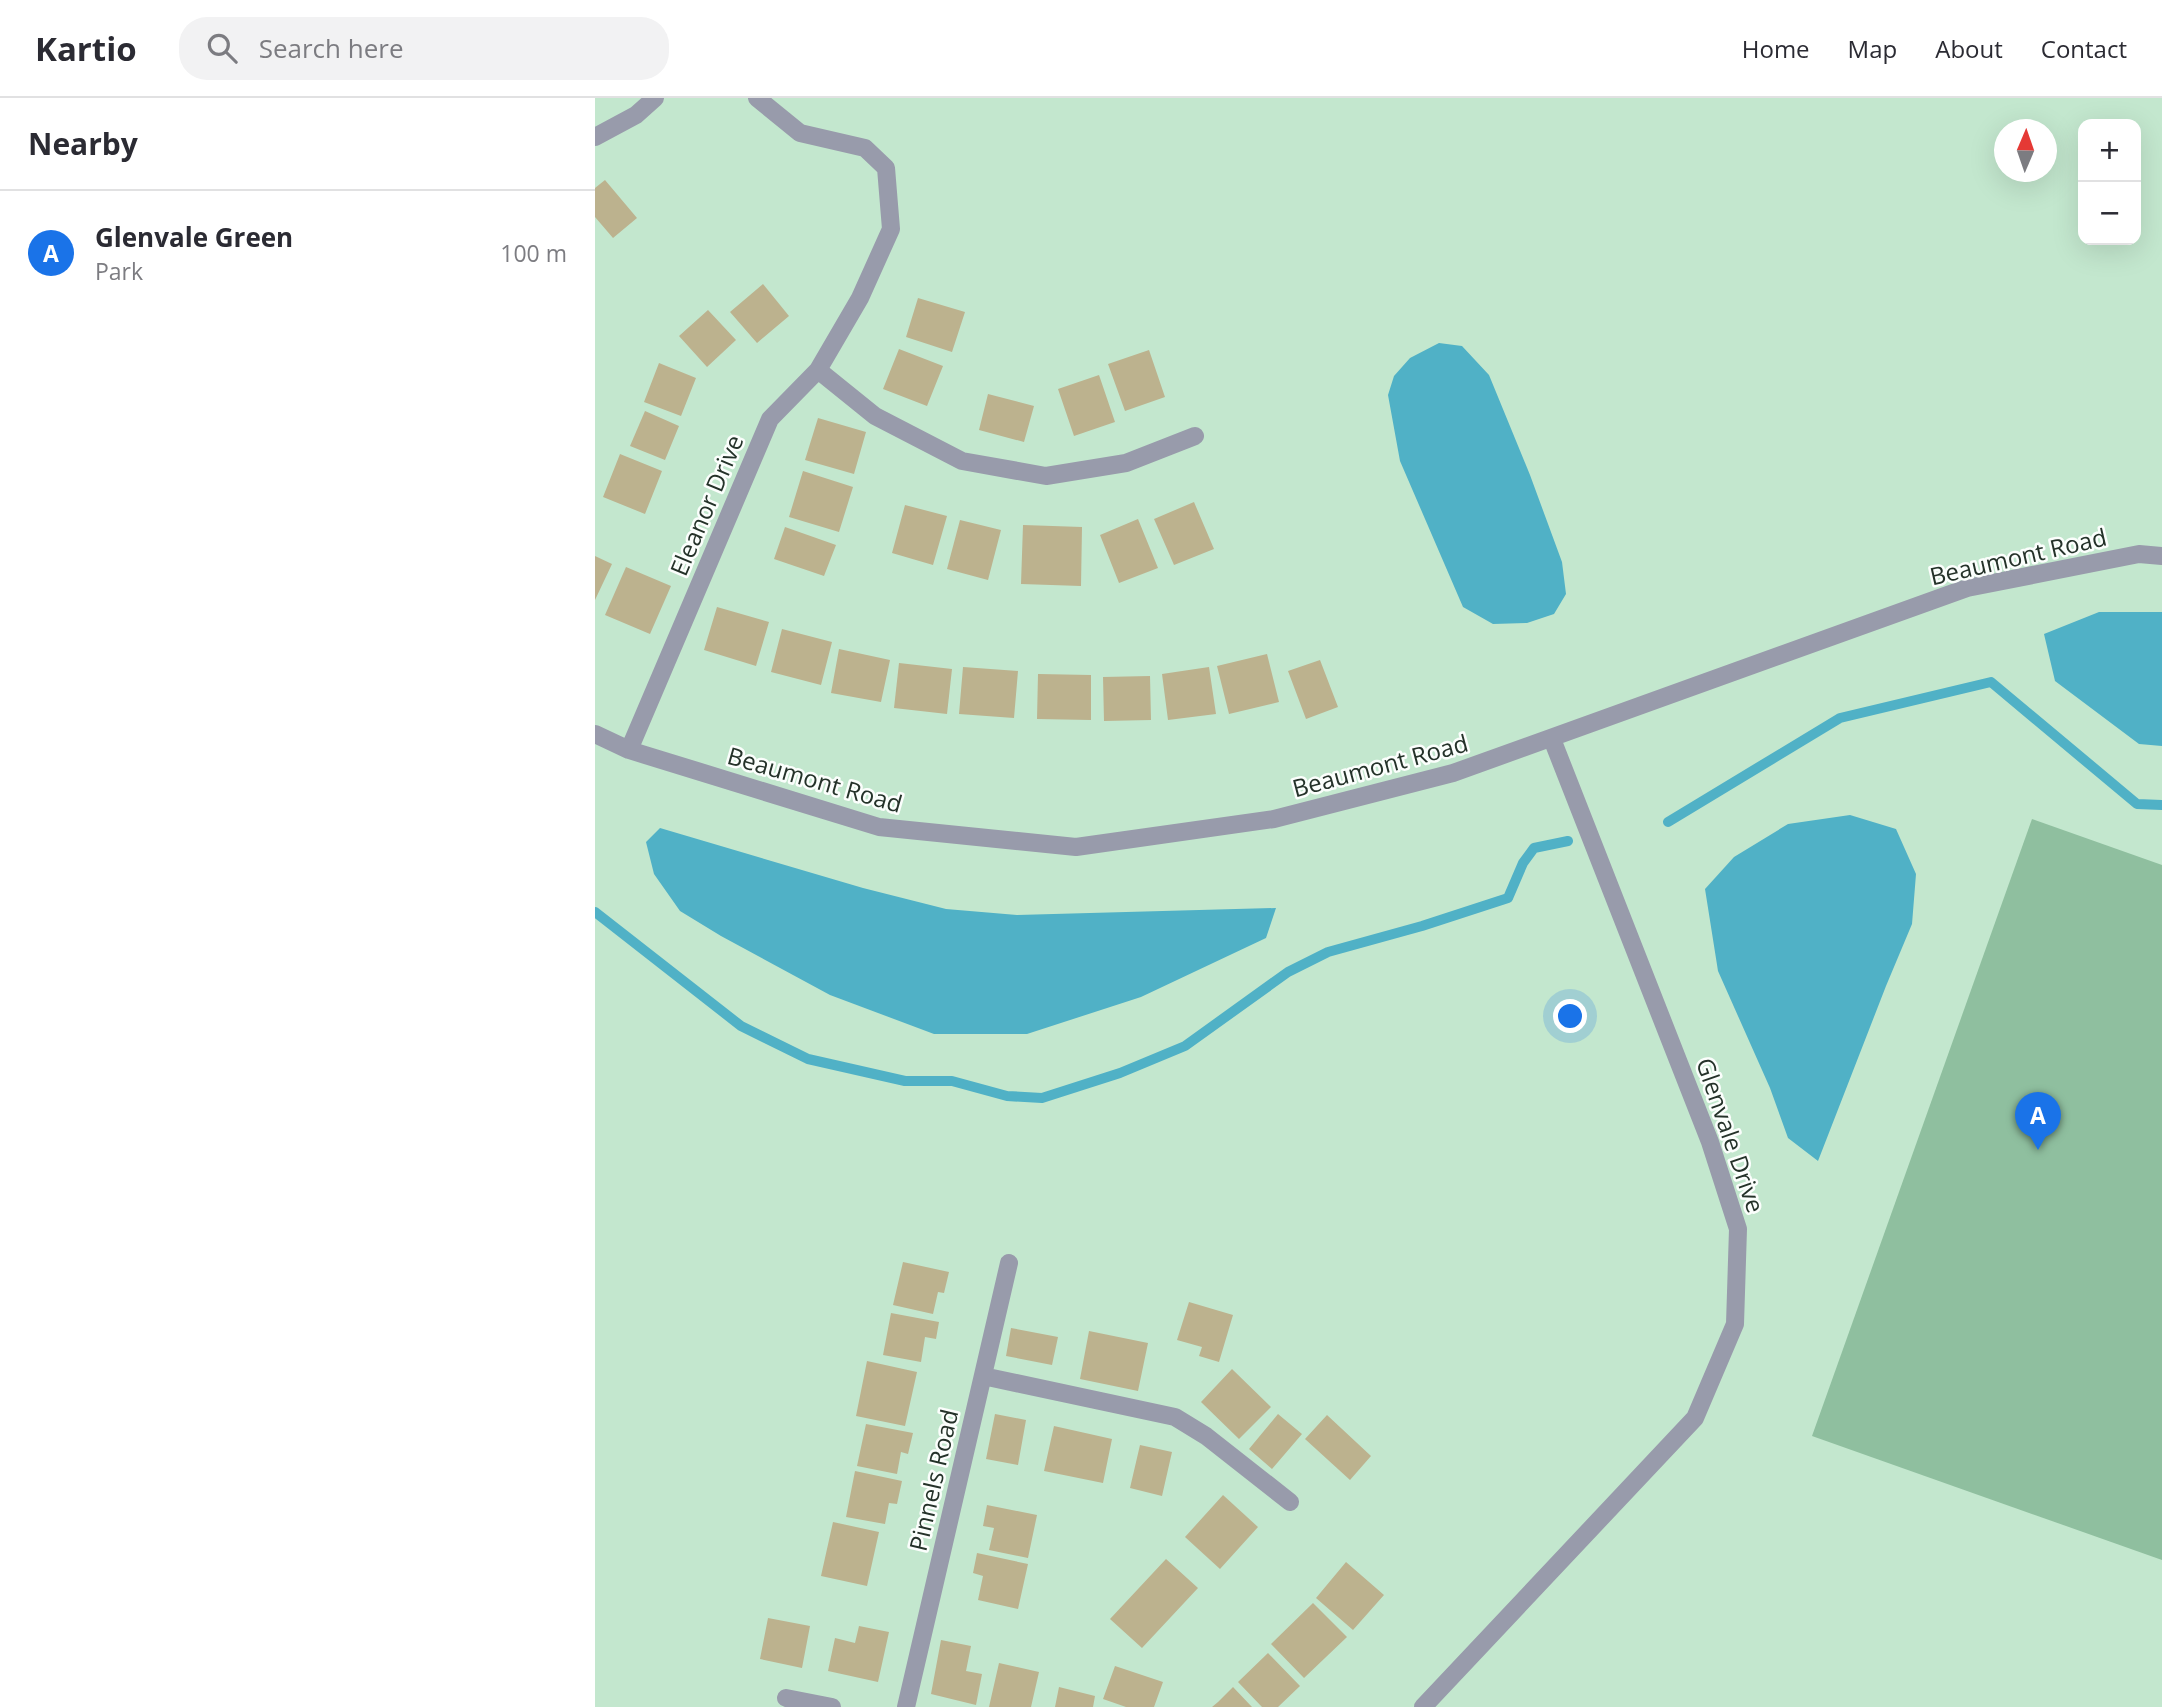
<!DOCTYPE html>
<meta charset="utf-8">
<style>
body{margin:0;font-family:"Open Sans",sans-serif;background:#f2f2f3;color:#2b2b33}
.controls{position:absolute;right:21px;top:21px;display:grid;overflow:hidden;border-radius:14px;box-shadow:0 7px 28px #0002}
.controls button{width:63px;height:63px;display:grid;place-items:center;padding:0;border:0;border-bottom:2px solid #e1e1e2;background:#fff;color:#2b2b33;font:35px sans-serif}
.compass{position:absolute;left:1399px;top:21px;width:63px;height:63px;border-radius:50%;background:#fff;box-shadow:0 7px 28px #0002;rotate:2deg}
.you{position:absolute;left:976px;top:919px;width:24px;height:24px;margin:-18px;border:5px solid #fff;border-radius:50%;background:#1a73e8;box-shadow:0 0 0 10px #1a73e833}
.badge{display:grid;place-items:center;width:46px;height:46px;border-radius:50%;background:#1a73e8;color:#fff;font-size:23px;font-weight:700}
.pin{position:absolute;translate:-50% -58px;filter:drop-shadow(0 2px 4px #0008)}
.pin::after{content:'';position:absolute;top:37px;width:24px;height:21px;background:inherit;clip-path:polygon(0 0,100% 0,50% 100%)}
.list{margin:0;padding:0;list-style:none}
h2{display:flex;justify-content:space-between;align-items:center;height:91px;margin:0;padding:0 28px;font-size:30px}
h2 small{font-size:23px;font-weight:400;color:#7c7c81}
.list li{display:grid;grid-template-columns:46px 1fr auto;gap:21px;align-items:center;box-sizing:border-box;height:126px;padding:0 28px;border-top:2px solid #e1e1e2}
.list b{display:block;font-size:26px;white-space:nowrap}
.list p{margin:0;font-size:23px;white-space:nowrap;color:#7c7c81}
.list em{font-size:23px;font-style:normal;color:#7c7c81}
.icon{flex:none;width:38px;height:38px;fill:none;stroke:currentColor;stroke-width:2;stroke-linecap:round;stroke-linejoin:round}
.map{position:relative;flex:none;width:1567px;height:1609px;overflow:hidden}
header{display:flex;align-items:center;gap:42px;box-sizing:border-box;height:98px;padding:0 35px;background:#fff;border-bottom:2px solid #e1e1e2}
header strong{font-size:33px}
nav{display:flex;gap:38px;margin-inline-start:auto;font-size:24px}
.search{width:490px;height:63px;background:#f2f2f3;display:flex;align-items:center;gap:18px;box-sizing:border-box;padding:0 24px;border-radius:28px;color:#7c7c81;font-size:26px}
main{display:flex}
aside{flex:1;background:#fff}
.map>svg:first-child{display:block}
</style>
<header>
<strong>Kartio</strong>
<div class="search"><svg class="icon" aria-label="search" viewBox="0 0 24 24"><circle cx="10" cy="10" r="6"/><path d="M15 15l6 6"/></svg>Search here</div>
<nav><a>Home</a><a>Map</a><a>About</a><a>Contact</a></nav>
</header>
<main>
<aside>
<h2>Nearby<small></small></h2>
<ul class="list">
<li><span class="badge">A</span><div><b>Glenvale Green</b><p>Park</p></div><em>100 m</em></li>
</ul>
</aside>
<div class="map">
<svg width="1567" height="1609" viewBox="0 0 1567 1609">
<rect width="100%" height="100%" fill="#c3e7ce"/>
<path fill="#8fbf9f" d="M1437,721L1567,767V1462L1217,1338Z"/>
<path fill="#50b1c6" d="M844,245L867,248L894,277L935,377L967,464L971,496L959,516L932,525L898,526L868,509L805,363L793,297L799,278L815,260Z
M1504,514H1567V648L1544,646L1460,583L1449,536Z
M1255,717L1301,731L1321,776L1317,826L1291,888L1223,1063L1193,1040L1175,990L1123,873L1110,791L1139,759L1193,726Z
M65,730L268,790L351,811L422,817L681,810L671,840L546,899L432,936H339L235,897L126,838L85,813L59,776L51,744Z"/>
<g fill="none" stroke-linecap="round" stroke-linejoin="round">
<path stroke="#50b1c6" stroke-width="10" d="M1073,724L1245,620L1396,584L1542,706L1567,707
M0,814L146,928L213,961L310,983H357L412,998L447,1000L525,975L590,948L693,874L733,854L827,828L913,800L928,765L939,750L973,743"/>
</g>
<path fill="#bcb28e" d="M10,82L42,120L18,140L0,119V90Z
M168,186L194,218L162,245L135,214Z
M323,200L370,214L357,254L311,239Z
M113,212L141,242L112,269L84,238Z
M304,251L348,268L332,308L288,291Z
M554,252L570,299L530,313L513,266Z
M64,265L101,280L86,318L49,304Z
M504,277L520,324L479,338L463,291Z
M393,296L439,308L429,344L384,332Z
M50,313L84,328L70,362L35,348Z
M223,320L271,334L259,376L210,362Z
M25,356L67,373L50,416L8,399Z
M208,373L258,389L244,434L194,419Z
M599,404L619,451L579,467L559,421Z
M310,407L352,418L338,467L297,455Z
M543,421L563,470L524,485L505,437Z
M365,422L406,432L393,482L352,471Z
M428,427L487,429L486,488L426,486Z
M190,429L241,447L229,478L179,461Z
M0,458L17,466L0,502Z
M31,469L76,488L55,536L10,517Z
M122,509L174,524L161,568L109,552Z
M187,531L237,544L226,587L176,574Z
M244,551L295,562L286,604L236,595Z
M672,556L684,604L634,616L622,568Z
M725,562L743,609L711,621L693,573Z
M304,565L357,571L352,616L299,610Z
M368,569L423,573L419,620L364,616Z
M614,569L621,616L573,622L567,576Z
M443,576L496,577V622L442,621Z
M555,578L556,622L509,623L508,579Z
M308,1164L354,1174L349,1195L343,1194L338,1216L298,1207Z
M594,1204L638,1217L624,1264L604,1258L607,1249L582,1242Z
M296,1215L344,1224L341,1241L330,1239L326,1264L288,1257Z
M416,1230L463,1239L457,1267L411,1258Z
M494,1233L553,1245L543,1293L485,1281Z
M272,1263L322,1274L310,1328L261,1318Z
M637,1271L676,1309L644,1341L606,1304Z
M400,1316L431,1322L423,1367L391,1361Z
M683,1316L707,1336L677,1371L654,1351Z
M732,1317L776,1358L755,1382L710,1341Z
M271,1326L318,1335L313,1356L306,1354L302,1376L262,1368Z
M459,1328L517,1341L508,1385L449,1373Z
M545,1347L577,1354L567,1398L535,1390Z
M260,1373L307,1383L302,1406L294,1405L290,1426L251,1419Z
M628,1397L663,1429L625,1471L590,1439Z
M392,1407L442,1417L433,1460L394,1452L399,1430L388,1428Z
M238,1424L284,1434L272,1488L226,1478Z
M382,1455L433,1466L423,1511L383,1502L388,1478L378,1475Z
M571,1461L603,1490L547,1550L515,1521Z
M751,1464L789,1497L758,1532L721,1500Z
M718,1505L752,1539L709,1580L676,1546Z
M173,1520L215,1528L207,1570L165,1561Z
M264,1528L294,1534L283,1584L233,1573L240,1540L260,1545Z
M346,1542L376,1548L371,1573L387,1576L381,1607L336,1596Z
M673,1555L705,1588L683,1609H667L643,1584Z
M404,1565L444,1574L436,1609H394Z
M520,1568L568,1584L559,1609H531L508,1601Z
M464,1589L500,1598L498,1609H460Z
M638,1589L657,1609H617L623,1604Z"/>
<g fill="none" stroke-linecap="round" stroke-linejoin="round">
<path stroke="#989bab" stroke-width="18" d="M0,39L41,17L60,0
M223,272L280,318L367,363L451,378L531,365L600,338
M0,636L34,652L284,729L481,749L679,721L858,675L1372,490L1544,456L1567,458
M34,652L175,321L223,272L265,200L296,131L291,70L270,50L205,35L162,0
M388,1278L580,1319L611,1338L695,1404
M191,1600L237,1609
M311,1609L414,1165
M828,1609L1100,1320L1140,1226L1143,1131L1115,1044L957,641"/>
</g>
<g text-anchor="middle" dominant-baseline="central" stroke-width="5" stroke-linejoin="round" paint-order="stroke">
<g font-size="24" fill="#243229" stroke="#fbfefc">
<text transform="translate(111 407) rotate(-67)">Eleanor Drive</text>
<text transform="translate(1423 458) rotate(-13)">Beaumont Road</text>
<text transform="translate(785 667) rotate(-15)">Beaumont Road</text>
<text transform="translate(220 681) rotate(16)">Beaumont Road</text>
<text transform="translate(1136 1037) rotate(71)">Glenvale Drive</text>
<text transform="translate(338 1382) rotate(-77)">Pinnels Road</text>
</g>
</g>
</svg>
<div class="controls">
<button>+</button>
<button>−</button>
</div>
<svg class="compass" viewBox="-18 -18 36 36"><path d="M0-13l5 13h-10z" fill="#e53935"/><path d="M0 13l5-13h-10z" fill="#7c7c81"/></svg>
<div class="you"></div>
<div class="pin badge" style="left:1443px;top:1052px">A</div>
</div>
</main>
